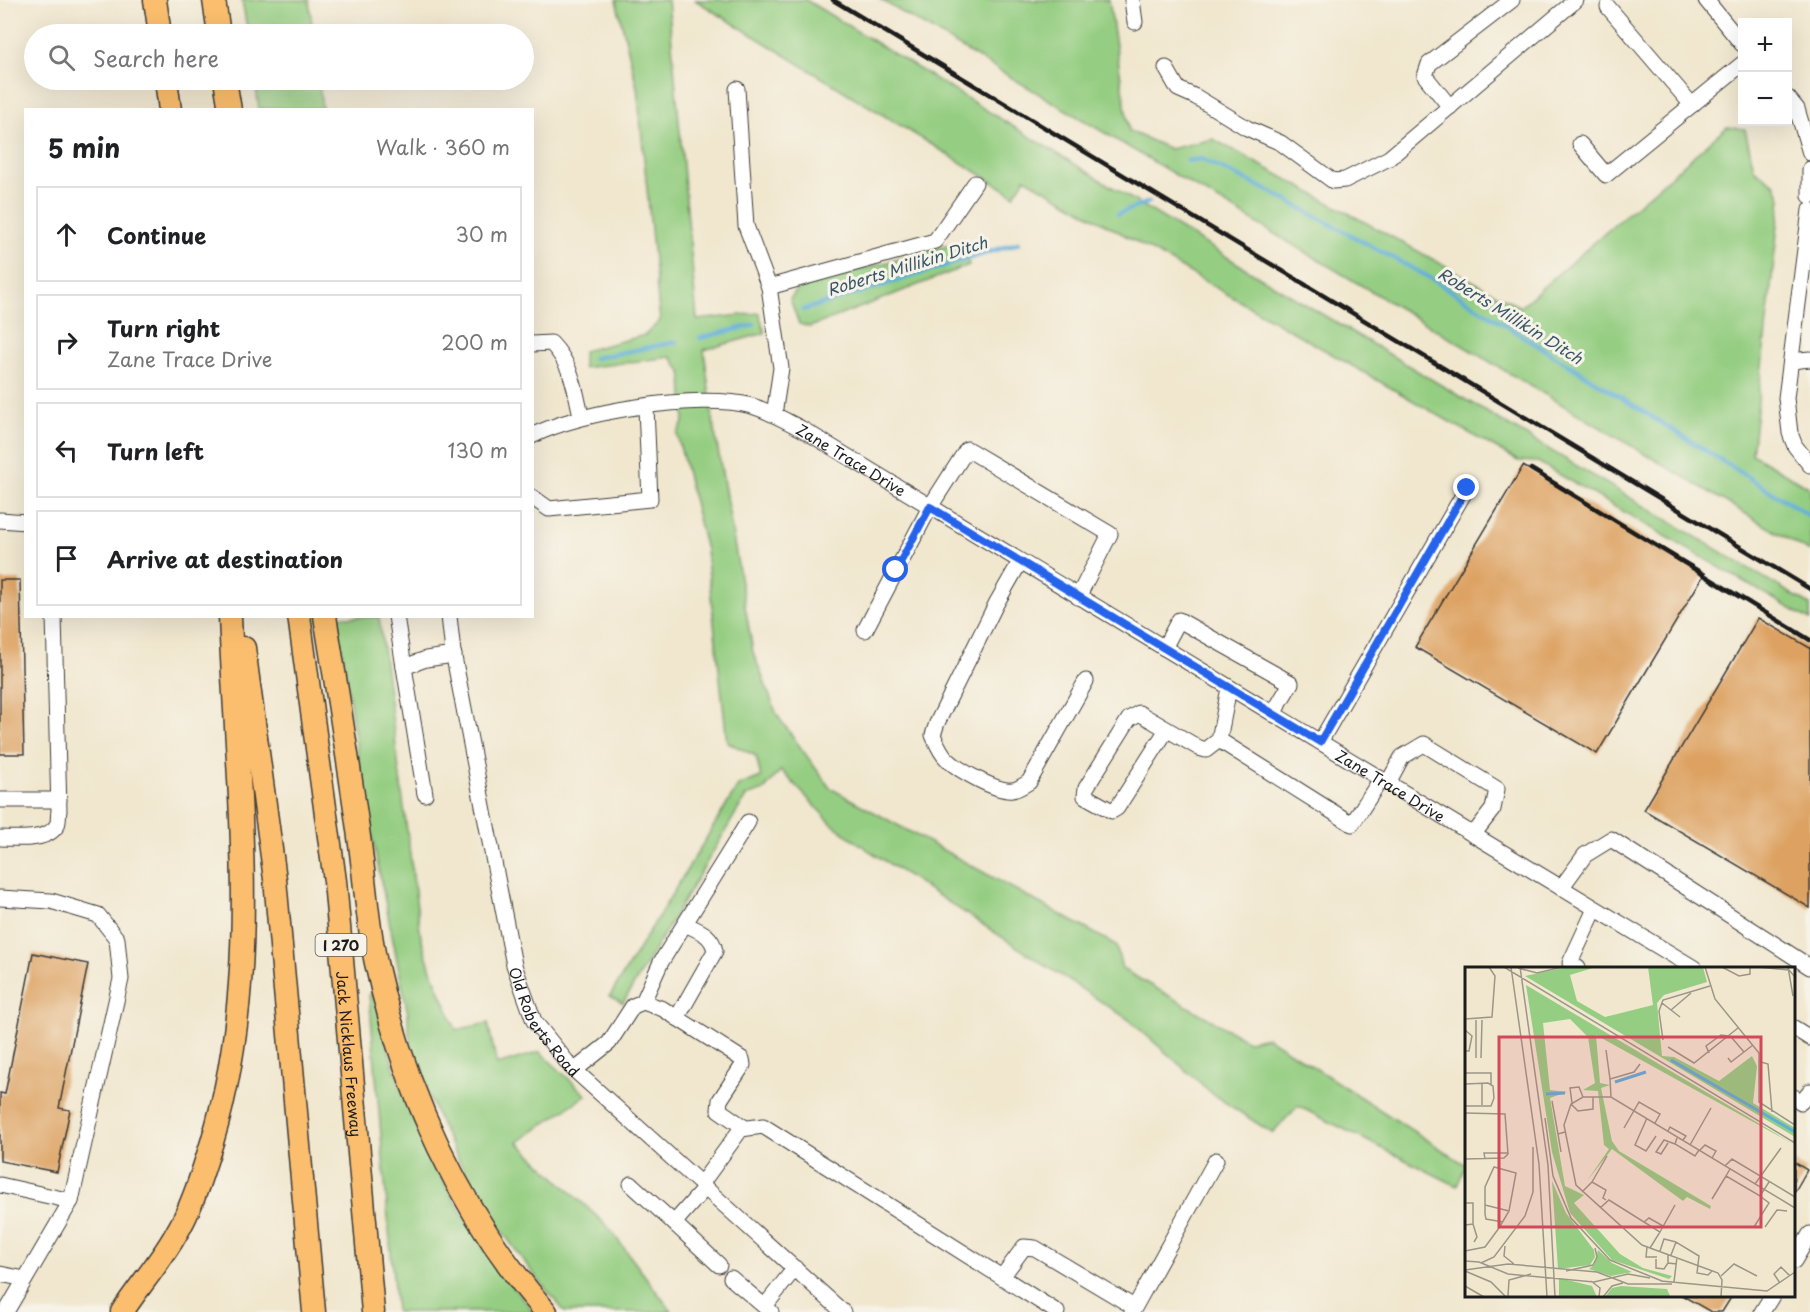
<!DOCTYPE html>
<meta charset="utf-8">
<style>
body{margin:0;font-family:"Playpen Sans",sans-serif;background:#f2f2f2;color:#202124}
.controls{position:absolute;right:18px;top:18px;display:grid;overflow:hidden;border-radius:0px;box-shadow:0 6px 24px #0002}
.controls button{width:54px;height:54px;display:grid;place-items:center;padding:0;border:0;border-bottom:2px solid #e0e0e0;background:#fff;color:#202124;font:30px sans-serif}
.stop{position:absolute;width:18px;height:18px;margin:-14px;border:4px solid #2563eb;border-radius:50%;background:#fff}
.stop.end{background:#2563eb;border-color:#fff;box-shadow:0 2px 6px #0008}
.list{margin:0;padding:0;list-style:none}
h2{display:flex;justify-content:space-between;align-items:center;height:78px;margin:0;padding:0 24px;font-size:26px}
h2 small{font-size:20px;font-weight:400;color:#757577}
.list li{display:grid;grid-template-columns:39px 1fr auto;gap:18px;align-items:center;box-sizing:border-box;height:96px;margin:0 12px 12px;padding:0 12px;border:2px solid #e0e0e0;border-radius:0px}
.list b{display:block;font-size:22px;white-space:nowrap}
.list p{margin:0;font-size:20px;white-space:nowrap;color:#757577}
.list em{font-size:20px;font-style:normal;color:#757577}
.icon{flex:none;width:33px;height:33px;fill:none;stroke:currentColor;stroke-width:2;stroke-linecap:round;stroke-linejoin:round}
.map{position:relative;flex:none;width:1810px;height:1312px;overflow:hidden}
.search{position:absolute;background:#fff;box-shadow:0 6px 24px #0002;left:24px;top:24px;width:510px;height:66px;display:flex;align-items:center;gap:15px;box-sizing:border-box;padding:0 21px;border-radius:33px;color:#757577;font-size:22px}
.panel{position:absolute;background:#fff;box-shadow:0 6px 24px #0002;left:24px;top:108px;width:510px;height:510px;border-radius:0px}
.map>svg:first-child{display:block}
</style>
<div class="map">
<svg width="1810" height="1312" viewBox="0 0 1810 1312">
<rect width="100%" height="100%" fill="#f7f3e8"/>
<filter id="ink" filterUnits="userSpaceOnUse"><feTurbulence type="fractalNoise" baseFrequency=".0167" numOctaves="2"/><feDisplacementMap in="SourceGraphic" scale="12" xChannelSelector="R" yChannelSelector="G"/><feConvolveMatrix kernelMatrix="1 2 1 2 8 2 1 2 1" color-interpolation-filters="sRGB"/></filter>
<filter id="wash" filterUnits="userSpaceOnUse"><feTurbulence type="fractalNoise" baseFrequency=".008" numOctaves="4" result="noise"/><feDisplacementMap in="SourceGraphic" scale="24" xChannelSelector="R" yChannelSelector="G"/><feGaussianBlur stdDeviation="1.35" result="paint"/><feColorMatrix in="noise" values="0 0 0 0 0 0 0 0 0 0 0 0 0 0 0 0 0 1.4 0 .05"/><feComposite in="paint" operator="in"/></filter>
<g filter="url(#wash)">
<rect width="100%" height="100%" fill="#f1e7cf"/>
<path fill="#95ce82" stroke="#58754f" stroke-width="1.5" d="M242,0H309L313,34H248Z
M616,0H668L697,320L759,313L765,333L704,350L713,421L753,652L777,715L830,788L1116,945L1122,969L1248,1041L1267,1037L1466,1165L1457,1186L1298,1106L1272,1133L1215,1096L1128,1019L868,850L832,824L781,770L764,790L746,796L623,1003L610,996L738,786L761,777L756,756L727,742L706,550L677,434L684,421L682,373L671,357L583,368V351L645,335L660,321L637,87Z
M695,0H806L1258,276L1810,605V620L1538,462L1518,461L1025,178L1014,195Z
M881,0H1109L1129,131L1170,149L1213,139L1520,307L1727,127L1745,129L1754,169L1775,184L1781,198L1752,454L1810,488V552Z
M255,80H319L322,109H259Z
M961,242L969,265L810,327L799,324L790,299L800,286Z
M337,617H379L421,938L431,970L456,1030L488,1023L497,1065L540,1052L586,1095L518,1142L609,1228L672,1312H565C505,1242 454,1167 423,1080C414,1056 407,1040 408,1014L364,797Z
M375,993C382,1021 388,1050 397,1077C428,1165 473,1241 534,1312H396L369,994Z"/>
<g fill="none" stroke-linecap="round" stroke-linejoin="round">
<path stroke="#5faed9" stroke-width="4.5" d="M1187,161L1201,159L1271,192L1432,279L1810,516
M1118,214L1149,202
M803,310L1018,243
M700,338L754,325
M594,358L676,342"/>
</g>
<g id="blocks">
<path fill="#dda262" d="M1523,466L1705,573L1597,754L1415,647Z
M0,580H20L24,754H0Z
M1758,618L1810,648V908L1644,810Z
M33,953L88,964L59,1108L70,1110L57,1172L0,1161V1093L5,1094Z
M1794,1162L1807,1170L1794,1193Z
M1683,1296H1732L1722,1312H1711Z"/>
</g>
</g>
<g filter="url(#ink)">
<use href="#blocks" fill-opacity="0" stroke="#3c3a37" stroke-width="1.5"/>
<g fill="none" stroke-linecap="round" stroke-linejoin="round">
<defs>
<g id="minor">
<path d="M1132,0L1135,22"/>
<path d="M1706,0L1742,44"/>
<path d="M1608,7L1692,105"/>
<path d="M1166,68L1178,89L1196,97L1247,128L1281,143L1333,181L1345,180L1389,158L1576,0"/>
<path d="M737,89L746,226L769,287"/>
<path d="M1788,98L1797,109L1810,153"/>
<path d="M1450,107L1425,76L1429,64L1512,0"/>
<path d="M1580,144L1606,175L1742,64"/>
<path d="M1810,169V196"/>
<path d="M1810,210L1786,398L1790,433L1795,446L1810,465"/>
<path d="M532,344L551,343C572,365 575,388 581,416"/>
<path d="M1791,361L1810,359"/>
<path d="M774,415L781,368L769,287L935,241L975,183"/>
<path id="s1" d="M532,436C579,411 701,392 752,406C769,411 786,421 802,429L1694,968"/>
<path d="M532,497L549,509L650,499L646,408"/>
<path d="M0,520L26,522"/>
<path d="M1020,562L996,604L937,723L933,735C937,744 940,752 947,759C958,770 997,792 1012,790C1017,790 1024,785 1029,782L1086,681"/>
<path d="M396,616L404,667"/>
<path id="s2" d="M449,616L453,652L514,965L534,1021L571,1067L843,1312"/>
<path d="M865,630L930,507L967,449L1110,534L1078,597"/>
<path d="M1164,648L1179,620L1291,683L1273,714"/>
<path d="M1229,688L1219,740L1352,824L1381,779"/>
<path d="M1166,731L1117,808L1112,811L1085,796L1086,788L1129,719L1139,713L1199,748L1206,750L1219,740"/>
<path d="M1320,742L1467,488"/>
<path d="M1388,783L1402,757L1424,744L1497,789L1493,809L1473,835"/>
<path d="M425,794L404,667L426,659L454,655"/>
<path d="M0,800H59"/>
<path d="M0,838C15,838 48,842 57,825C59,822 58,814 59,811L54,616"/>
<path d="M1561,888L1585,855L1611,839L1810,967"/>
<path d="M0,898L51,901L98,915L117,939L121,979L71,1201L6,1312"/>
<path d="M1578,968L1570,963L1595,909"/>
<path d="M643,1002L661,962L748,822"/>
<path d="M677,1018L715,951C712,934 699,931 685,924"/>
<path d="M1794,1028L1810,1038"/>
<path d="M575,1070L609,1043L633,1006L643,1002L663,1009L742,1059L743,1065L720,1100L719,1110L745,1128"/>
<path d="M1794,1097L1801,1102L1810,1091"/>
<path d="M631,1184L674,1223L705,1188"/>
<path d="M701,1184L741,1129L763,1126L1057,1312"/>
<path d="M0,1185L71,1201"/>
<path d="M674,1223L719,1265"/>
<path d="M1794,1261L1810,1234"/>
<path d="M0,1274L25,1279"/>
<path d="M1002,1277L1024,1247L1035,1248L1134,1307"/>
<path d="M731,1278L771,1312"/>
<path d="M765,1306L795,1268"/>
<path d="M1132,1312L1216,1160"/>
<path d="M1762,1312L1772,1296"/>
</g>
<g id="highway">
<path d="M155,0L160,34"/>
<path d="M214,0L219,34"/>
<path d="M166,80L170,110"/>
<path d="M225,80L230,110"/>
<path id="s3" d="M299,616L335,881L373,1312"/>
<path d="M325,616C337,690 349,763 359,837C365,879 367,922 376,963C404,1091 460,1213 546,1312"/>
<path d="M244,648L275,879L314,1312"/>
<path d="M122,1312C139,1286 161,1261 176,1234C190,1211 199,1183 207,1158C265,984 237,796 230,616"/>
</g>
</defs>
<use href="#minor" stroke="#3c3a37" stroke-width="17"/>
<use href="#highway" stroke="#3c3a37" stroke-width="25"/>
<use href="#minor" stroke="#fff" stroke-width="15"/>
<use href="#highway" stroke="#fbbe6e" stroke-width="22"/>
<path stroke="#1c1c1c" stroke-width="4.5" d="M833,0L1810,589
M1531,469L1810,640"/>
</g>
</g>
<g fill="none" stroke-linecap="round" stroke-linejoin="round" filter="url(#ink)">
<path stroke="#2563eb" stroke-width="8" d="M896,570L930,507L1320,742L1467,488"/>
</g>
<g text-anchor="middle" dominant-baseline="central" stroke-width="6" stroke-linejoin="round" paint-order="stroke">
<rect fill="#f7f3e8" stroke="#5e5c59" stroke-width="1.5" x="315.5" y="934" width="51" height="22" rx="4.5"/>
<g font-size="14" font-weight="bold" fill="#1c1c1c">
<text x="341" y="945">I 270</text>
</g>
<g font-size="15" fill="#1c1c1c" stroke="#f7f3e8">
<text stroke="none"><textPath href="#s1" startOffset="338">Zane Trace Drive</textPath></text>
<text stroke="none"><textPath href="#s1" startOffset="968">Zane Trace Drive</textPath></text>
<text stroke="none"><textPath href="#s2" startOffset="420">Old Roberts Road</textPath></text>
<text stroke="none"><textPath href="#s3" startOffset="441">Jack Nicklaus Freeway</textPath></text>
</g>
<g font-size="16" font-style="italic" fill="#375668" stroke="#f7f3e8">
<text transform="translate(907 265) rotate(-17)">Roberts Millikin Ditch</text>
<text transform="translate(1511 315) rotate(32)">Roberts Millikin Ditch</text>
</g>
</g>
<g transform="translate(1465 967)">
<rect width="330" height="330" fill="#f1e7cf"/>
<path d="M102,0H131L105,8L112,34L140,50L188,38L183,0H238L242,15L199,28L192,36L197,89L209,90L254,114L287,89L292,99L288,136L330,161V170L60,9ZM61,18L330,178L131,68L135,116L145,118L136,121L147,174L154,184L246,239L245,242L222,230L218,234L147,182L122,214L144,182L139,178L133,124L118,123L130,116L123,70L105,52L78,56L85,123L102,125L85,131L100,219L119,228L109,236L155,287L178,301L207,309L204,312L147,293L105,246L87,185ZM87,214L101,246L129,283L130,290L125,298L93,302ZM133,283L147,296L167,305L146,309L124,302L129,298ZM94,311L127,319L132,330H94ZM156,319L202,322L205,329L140,330L147,321Z" fill="#95ce82"/>
<path fill="none" stroke="#5faed9" stroke-width="3" d="M206,93L330,165M150,115L181,105M81,127L100,126"/>
<path fill="none" stroke="#9c9687" stroke-width="1.5" d="M39,0L330,176M46,0L74,197L82,330M55,0L83,198L90,330M240,0L250,32L294,86V135L330,158M257,0L274,9L285,7V0M293,0L324,3L330,10M323,0L328,29M53,1L72,6L97,0M197,36L215,50M206,43L226,26M0,52L27,50L30,9L24,0M0,63L7,69L4,84H0M267,71L279,85M198,73L194,44L198,33L245,19M203,80L229,96L273,61M141,83L145,112M244,86L241,79L256,68L264,69M11,91V53M16,91L17,53M263,91L266,95L288,78M296,95L303,97L307,145M0,106H26V117M17,116V138M0,117L23,116L28,119L29,131L26,139H0M146,130L145,112L169,105L175,97M87,134L93,167M107,136L105,121L114,120L118,130M106,137L113,144L128,142V130M0,146L40,147L43,187L39,191L0,192M80,151L88,209L106,251L145,293L197,314M182,151L170,178L181,184L191,169M159,161L174,135L195,147L190,156M203,164L205,160L221,169L218,173M212,171L210,177L230,189L234,183M203,176L196,187L191,185L199,173L210,177M225,178L246,141M235,183L240,178L251,184L247,191M96,185L93,167L100,165M20,192L19,186H43M260,199L267,192L330,230M265,202L261,209L295,229L304,215M127,215L142,189M290,217L316,181M117,225L127,215L141,223L138,231L141,233M247,232L261,209M0,236H8V257L0,258M20,238L44,244M135,241L144,233L195,265L185,281M179,255L184,251L198,259M8,257L12,270L9,275M289,260L304,236L295,229M300,260L312,243L322,244M195,265L210,238M40,279L39,289L49,297M182,280L181,290H192M0,284L20,280L34,261L44,244L51,206L29,200L20,220V247L21,252L38,255M195,284L199,272L211,275M203,287V296L212,297M206,288L211,275L234,289L232,306L243,308L247,304M191,292V301L199,302L203,296M0,294L14,295L43,307L129,315L163,307L185,311M16,296L29,290L60,249L68,225V180M0,303L43,297L132,305L163,317H207M0,304L26,315L41,330M101,304L128,298L132,290L130,281M256,309L269,297L292,309M126,314L135,321L134,330M196,314L302,324L330,305M209,315L212,290M315,316L309,307L316,300L325,309M0,319L19,330M43,329L44,313L66,307M138,330L147,319L158,316M256,330L257,313L253,306L177,278L111,218L99,158L106,137L118,130H146L330,241"/>
<path fill="#d1495b" fill-opacity="0.15" stroke="#d1495b" stroke-width="3" d="M34,70H296V260H34Z"/>
<rect width="330" height="330" fill="none" stroke="#1c1c1c" stroke-width="3"/>
</g>
</svg>
<div class="controls">
<button>+</button>
<button>−</button>
</div>
<div class="stop" style="left:896px;top:570px"></div>
<div class="stop end" style="left:1467px;top:488px"></div>
<div class="search"><svg class="icon" aria-label="search" viewBox="0 0 24 24"><circle cx="10" cy="10" r="6"/><path d="M15 15l6 6"/></svg>Search here</div>
<section class="panel">
<h2>5 min<small>Walk · 360 m</small></h2>
<ul class="list">
<li><svg class="icon" aria-label="ahead" viewBox="0 0 24 24"><path d="M12 20V5M6 11l6-6 6 6"/></svg><div><b>Continue</b></div><em>30 m</em></li>
<li><svg class="icon" aria-label="right" viewBox="0 0 24 24"><path d="M7 20v-9h11M14 6l5 5-5 5"/></svg><div><b>Turn right</b><p>Zane Trace Drive</p></div><em>200 m</em></li>
<li><svg class="icon" aria-label="left" viewBox="0 0 24 24"><path d="M17 20v-9H6M10 6l-5 5 5 5"/></svg><div><b>Turn left</b></div><em>130 m</em></li>
<li><svg class="icon" aria-label="arrive" viewBox="0 0 24 24"><path d="M6 21V4h12l-3 4 3 4H6"/></svg><div><b>Arrive at destination</b></div></li>
</ul>
</section>
</div>
